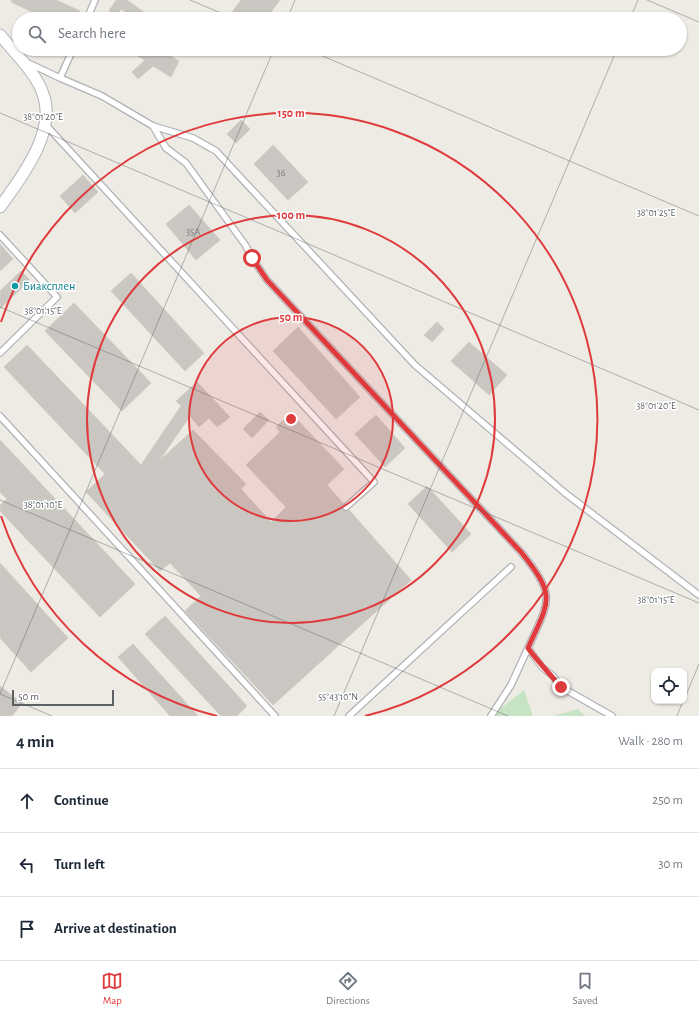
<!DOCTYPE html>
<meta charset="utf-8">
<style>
body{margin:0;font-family:"Alegreya Sans",sans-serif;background:#f6f6f7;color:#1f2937}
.controls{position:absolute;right:12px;bottom:12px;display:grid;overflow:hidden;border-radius:8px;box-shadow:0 1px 3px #0004}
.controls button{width:36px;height:36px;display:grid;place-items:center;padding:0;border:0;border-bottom:1px solid #e0e1e3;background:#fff;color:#1f2937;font:20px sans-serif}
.scale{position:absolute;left:12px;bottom:10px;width:102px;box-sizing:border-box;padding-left:4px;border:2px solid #5d6164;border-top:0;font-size:11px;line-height:14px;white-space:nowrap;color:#5d6164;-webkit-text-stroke:3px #fff;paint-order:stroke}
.stop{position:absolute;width:12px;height:12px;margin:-9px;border:3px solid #df3a3c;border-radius:50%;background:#fff}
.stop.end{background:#df3a3c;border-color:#fff;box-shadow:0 1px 4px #0008}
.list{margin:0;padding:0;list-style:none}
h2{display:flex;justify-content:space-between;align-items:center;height:52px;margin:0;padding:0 16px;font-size:17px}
h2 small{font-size:13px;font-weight:400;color:#747a83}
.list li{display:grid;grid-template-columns:26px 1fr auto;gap:12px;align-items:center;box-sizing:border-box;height:64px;padding:0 16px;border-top:1px solid #e0e1e3}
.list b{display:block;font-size:15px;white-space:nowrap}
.list em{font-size:13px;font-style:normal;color:#747a83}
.icon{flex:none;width:22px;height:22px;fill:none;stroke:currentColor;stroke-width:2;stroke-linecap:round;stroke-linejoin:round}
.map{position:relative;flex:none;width:699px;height:716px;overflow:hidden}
.search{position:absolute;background:#fff;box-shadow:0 1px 3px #0004;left:12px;right:12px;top:12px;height:44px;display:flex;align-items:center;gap:10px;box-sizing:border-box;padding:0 14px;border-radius:22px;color:#747a83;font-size:15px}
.sheet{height:244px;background:#fff}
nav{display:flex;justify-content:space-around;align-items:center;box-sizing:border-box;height:56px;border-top:1px solid #e0e1e3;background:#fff;font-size:11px;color:#747a83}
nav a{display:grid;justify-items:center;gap:2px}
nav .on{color:#df3a3c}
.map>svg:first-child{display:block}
</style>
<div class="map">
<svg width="699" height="716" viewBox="0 0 699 716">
<rect width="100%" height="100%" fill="#eeebe5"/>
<path fill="#c6e4c3" d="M524,690L533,716H491Z
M578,709L585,716H553Z"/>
<path fill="#cac6c1" stroke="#d2ccc3" d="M12,0H56L80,11L77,19H47L11,2Z
M116,0H127L145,13L140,19H135L121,9L116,17L109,11Z
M241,0H280L266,19H227Z
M139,49H158L179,61L171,77L153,66L138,79L132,72L145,60L136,55Z
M241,120L250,129L236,143L227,134Z
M273,145L308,182L288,200L254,164Z
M83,175L98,192L75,213L60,196Z
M189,205L220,240L196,260L166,224Z
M0,244L13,259L0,271Z
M21,271L30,280L0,309V291Z
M131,273L204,353L185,371L111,291Z
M74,303L151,383L122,411L45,331Z
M437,322L444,329L432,342L424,335Z
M298,327L360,397L336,419L273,351Z
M469,342L507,375L489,395L451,361Z
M27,345L141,465L181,406L176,401L197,382L230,417L217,427L209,418L199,427L190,416L159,461L193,430L246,484L241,489L271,522L286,507L246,465L280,432L276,427L291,413L344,469L327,485L411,580L273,705L185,611L201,596L170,563L160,571L86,492L105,474L4,367Z
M260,412L269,420L252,438L243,429Z
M376,415L405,448L385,467L355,434Z
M0,440L135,584L100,617L0,511V505L7,499L0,492Z
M427,486L471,534L452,552L408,504Z
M0,563L68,638L31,672L0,638Z
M165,616L247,706L237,716H221L145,634Z
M133,644L198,716H170L118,657Z
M0,686L22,703L12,716H0Z"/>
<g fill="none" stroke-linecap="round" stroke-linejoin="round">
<defs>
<path id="service" d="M87,19L95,0
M26,62L60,78L73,49
M60,78L102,96L153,126L193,138L216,151L415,365L565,493L699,595
M45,124L374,482L346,507
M153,126L166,148L186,163L246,246L252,258L267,280L521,552C557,597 550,599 528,648L542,667L553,676L561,687L612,716
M0,235L57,297L0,353
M0,416L275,716
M349,716L511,567
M491,716L511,685L528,648"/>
<path id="minor" d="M0,35C13,51 37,74 43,94C57,132 21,178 0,207"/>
</defs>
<use href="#service" stroke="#b0b3b6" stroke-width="8"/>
<use href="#minor" stroke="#b0b3b6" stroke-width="13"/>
<use href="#service" stroke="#fff" stroke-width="5.5"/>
<use href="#minor" stroke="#fff" stroke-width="11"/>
</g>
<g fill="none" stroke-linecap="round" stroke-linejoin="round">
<path stroke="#df3a3c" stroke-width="5" d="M252,258L267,280L521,552C557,597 550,599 528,648C538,662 550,674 561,687"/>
</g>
<path fill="none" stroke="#5d6164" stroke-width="1" stroke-opacity="0.45" d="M190,0L235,19M647,0L699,22M287,19L295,0M630,19L638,0M306,49L699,216M0,113L699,410M0,307L699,603M0,500L508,716M0,694L52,716M0,694L274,49M684,700L699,664M334,716L617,49M677,716L683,701"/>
<circle cx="291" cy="419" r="102" fill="#df3a3c" fill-opacity=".12"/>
<g fill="none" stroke="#df3a3c" stroke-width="2">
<circle cx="291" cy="419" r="102"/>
<circle cx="291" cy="419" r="204"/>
<path d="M217 716A306 306 0 0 1 1 516M1 322A306 306 0 1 1 365 716"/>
</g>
<circle fill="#0f9aa8" stroke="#fff" stroke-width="1.5" cx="15" cy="286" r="4"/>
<g text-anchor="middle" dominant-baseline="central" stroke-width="3" stroke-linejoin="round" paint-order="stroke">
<g font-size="10" fill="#787a7b">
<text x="281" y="173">36</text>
<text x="193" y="232">35А</text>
</g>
<g font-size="12" fill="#0d838f" stroke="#fff" text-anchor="start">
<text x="23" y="286">Биаксплен</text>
</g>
</g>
<g font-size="10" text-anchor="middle" fill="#5d6164" stroke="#fff" stroke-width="3" stroke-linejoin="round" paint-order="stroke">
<text x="43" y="120">38°01'20"E</text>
<text x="656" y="216">38°01'25"E</text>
<text x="43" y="314">38°01'15"E</text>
<text x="656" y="409">38°01'20"E</text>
<text x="43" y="508">38°01'10"E</text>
<text x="656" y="603">38°01'15"E</text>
<text x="338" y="700">55°43'10"N</text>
</g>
<circle cx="291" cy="419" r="6" fill="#df3a3c" stroke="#fff" stroke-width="2"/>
<g font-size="12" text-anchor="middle" font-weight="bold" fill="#df3a3c" stroke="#fff" stroke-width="3" stroke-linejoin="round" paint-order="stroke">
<text x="291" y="117">150 m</text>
<text x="291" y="219">100 m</text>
<text x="291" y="321">50 m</text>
</g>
</svg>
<div class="controls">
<button><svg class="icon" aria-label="locate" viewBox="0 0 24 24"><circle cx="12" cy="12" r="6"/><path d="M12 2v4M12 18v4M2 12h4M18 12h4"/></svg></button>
</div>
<div class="scale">50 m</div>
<div class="stop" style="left:252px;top:258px"></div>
<div class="stop end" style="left:561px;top:687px"></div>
<div class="search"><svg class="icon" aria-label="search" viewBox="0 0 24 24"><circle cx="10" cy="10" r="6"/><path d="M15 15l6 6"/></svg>Search here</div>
</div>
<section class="sheet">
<h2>4 min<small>Walk · 280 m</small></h2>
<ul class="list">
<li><svg class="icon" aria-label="ahead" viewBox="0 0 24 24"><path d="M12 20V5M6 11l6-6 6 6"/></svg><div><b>Continue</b></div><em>250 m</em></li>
<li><svg class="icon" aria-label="left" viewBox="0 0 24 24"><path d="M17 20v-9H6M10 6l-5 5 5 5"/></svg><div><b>Turn left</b></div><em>30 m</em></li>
<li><svg class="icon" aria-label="arrive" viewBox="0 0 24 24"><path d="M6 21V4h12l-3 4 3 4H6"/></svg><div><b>Arrive at destination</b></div></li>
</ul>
</section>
<nav>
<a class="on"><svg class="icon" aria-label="map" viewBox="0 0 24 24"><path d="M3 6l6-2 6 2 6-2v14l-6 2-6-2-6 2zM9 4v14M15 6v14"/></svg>Map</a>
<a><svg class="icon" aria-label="directions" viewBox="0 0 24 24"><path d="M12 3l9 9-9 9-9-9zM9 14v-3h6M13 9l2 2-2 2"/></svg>Directions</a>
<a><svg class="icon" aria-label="saved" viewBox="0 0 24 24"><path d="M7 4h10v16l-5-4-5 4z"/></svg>Saved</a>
</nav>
